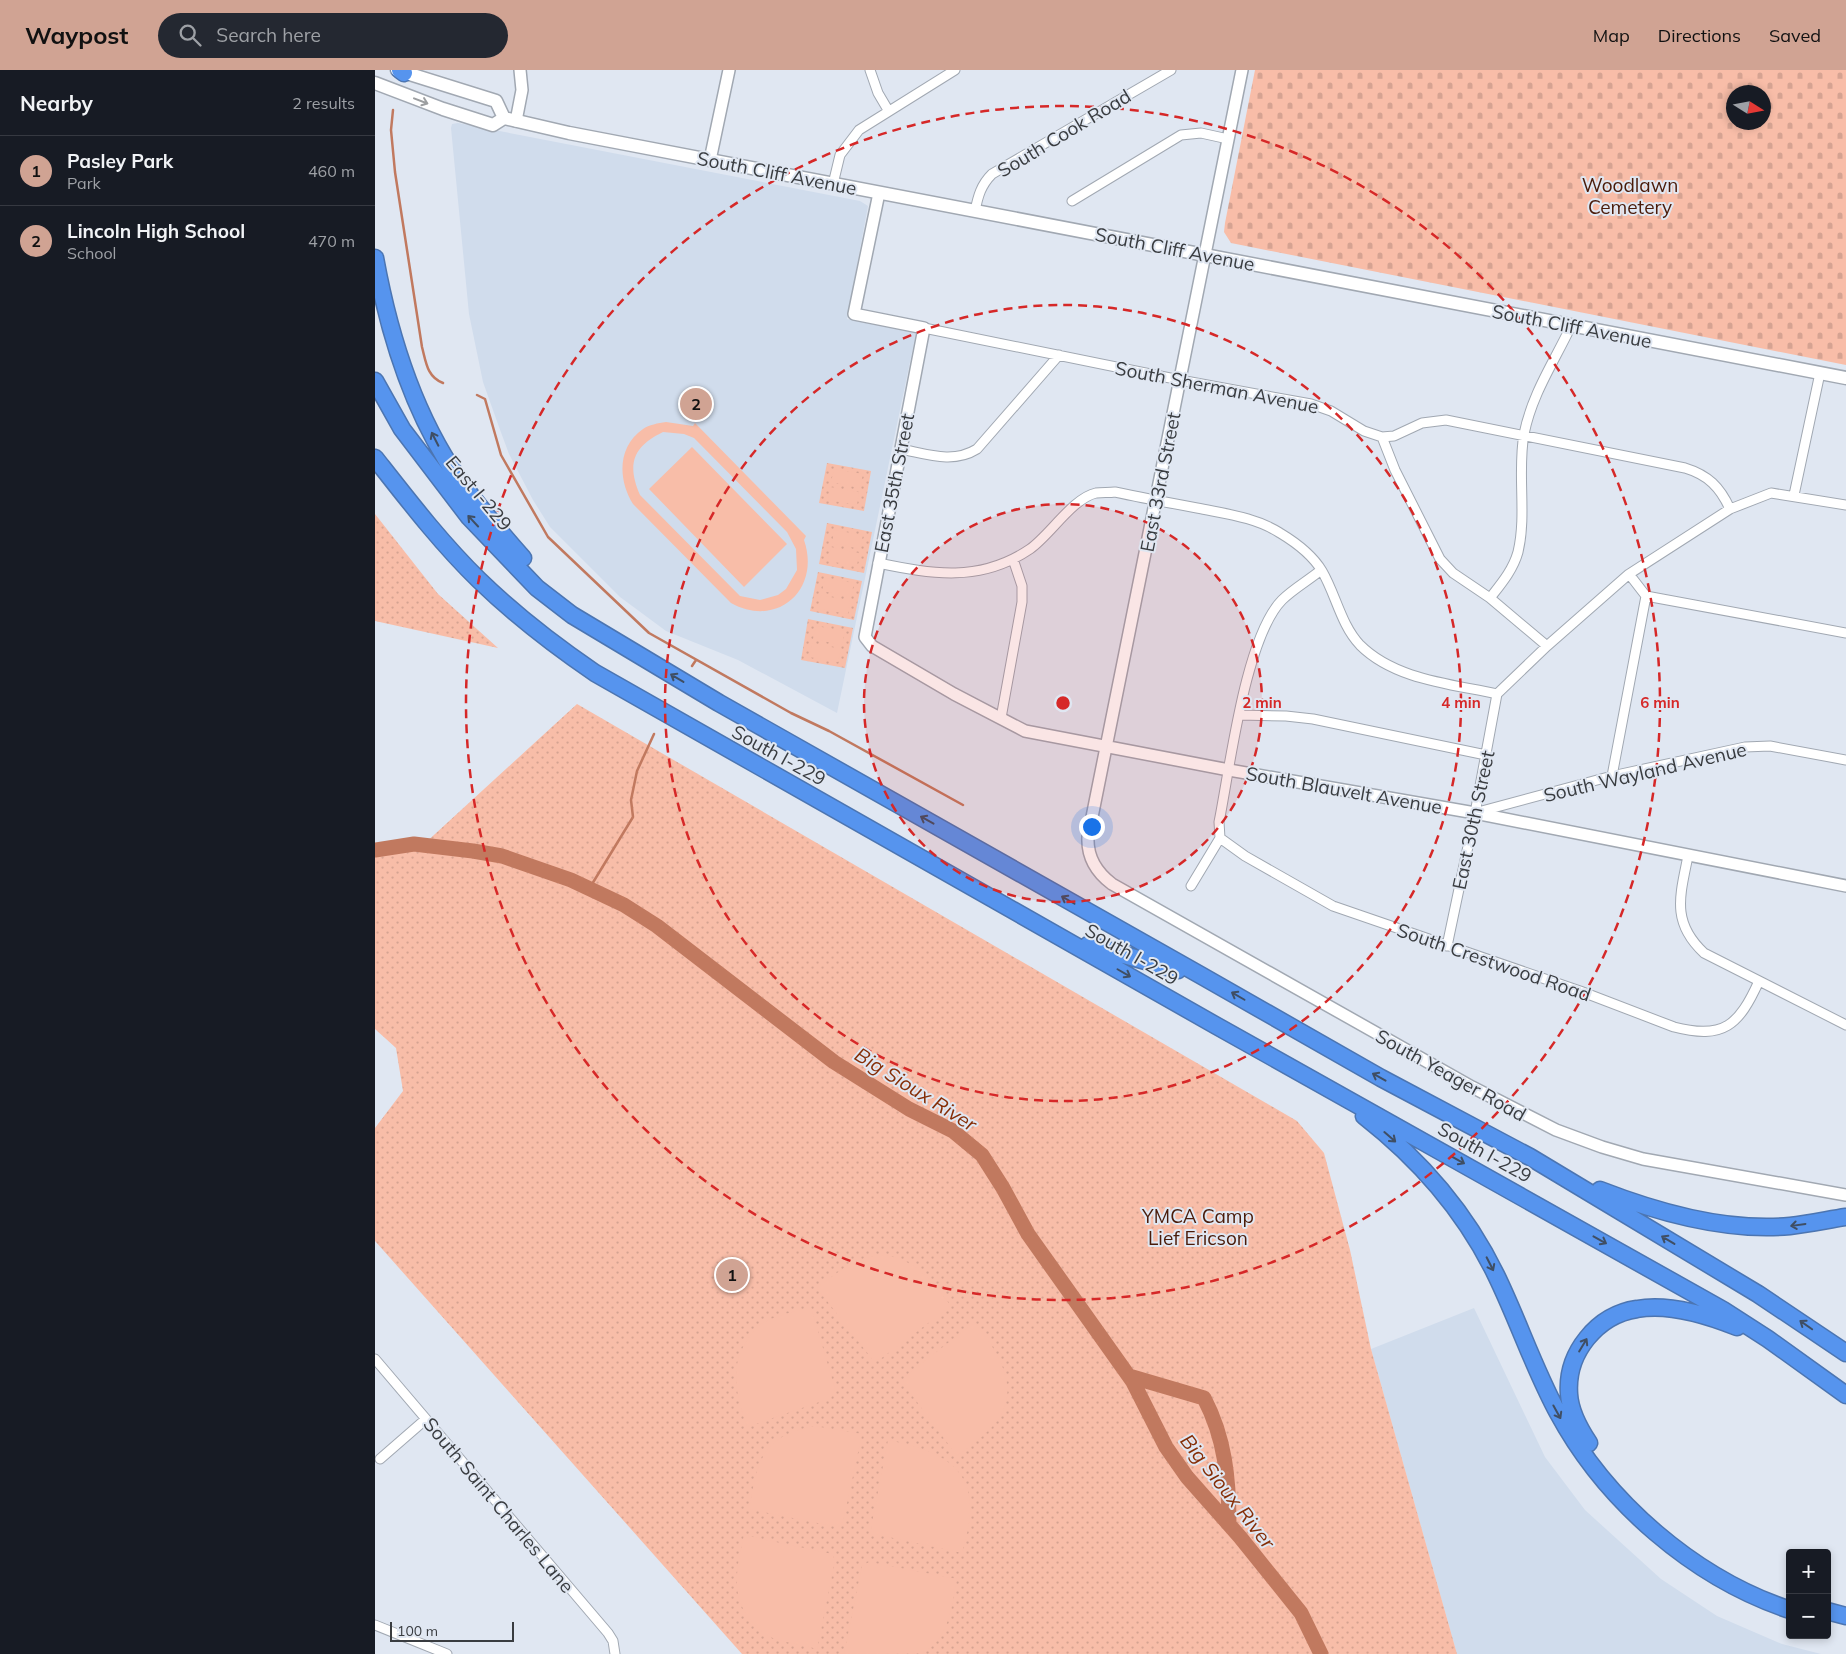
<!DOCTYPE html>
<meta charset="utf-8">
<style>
body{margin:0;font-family:Mulish,sans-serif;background:#242831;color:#f1f3f6}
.controls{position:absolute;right:15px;bottom:15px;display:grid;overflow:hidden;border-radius:5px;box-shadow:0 2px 8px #0003}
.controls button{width:45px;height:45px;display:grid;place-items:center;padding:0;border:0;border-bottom:1px solid #363941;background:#171b24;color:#f1f3f6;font:25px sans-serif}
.compass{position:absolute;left:1351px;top:15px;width:45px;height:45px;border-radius:50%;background:#171b24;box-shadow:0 2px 8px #0003;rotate:101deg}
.scale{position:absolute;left:15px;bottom:12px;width:124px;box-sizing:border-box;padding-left:5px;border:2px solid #393c40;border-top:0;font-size:14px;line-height:18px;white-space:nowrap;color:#393c40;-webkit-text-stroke:4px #e0e7f2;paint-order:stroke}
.you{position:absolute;left:716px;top:756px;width:18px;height:18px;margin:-12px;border:4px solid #fff;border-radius:50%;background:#1a73e8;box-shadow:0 0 0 8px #1a73e833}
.badge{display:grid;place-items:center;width:32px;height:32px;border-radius:50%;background:#d0a393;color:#111;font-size:16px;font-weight:700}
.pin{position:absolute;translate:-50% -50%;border:2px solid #fff;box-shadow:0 1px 5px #0006}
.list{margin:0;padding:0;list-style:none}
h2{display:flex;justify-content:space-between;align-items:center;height:65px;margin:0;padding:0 20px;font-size:21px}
h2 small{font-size:16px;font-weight:400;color:#9ea1a6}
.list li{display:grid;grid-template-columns:32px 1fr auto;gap:15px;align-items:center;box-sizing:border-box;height:70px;padding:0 20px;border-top:1px solid #363941}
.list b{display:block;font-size:19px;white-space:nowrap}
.list p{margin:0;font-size:16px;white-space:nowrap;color:#9ea1a6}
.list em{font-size:16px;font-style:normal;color:#9ea1a6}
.icon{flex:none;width:28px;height:28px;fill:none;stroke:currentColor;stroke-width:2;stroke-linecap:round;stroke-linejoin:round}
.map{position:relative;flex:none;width:1471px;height:1584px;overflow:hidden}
header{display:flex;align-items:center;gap:30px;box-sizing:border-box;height:70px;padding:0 25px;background:#d0a393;color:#111}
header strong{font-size:24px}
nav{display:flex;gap:28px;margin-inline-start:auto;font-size:18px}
.search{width:350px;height:45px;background:#242831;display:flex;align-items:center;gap:12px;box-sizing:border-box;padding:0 18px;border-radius:28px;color:#9ea1a6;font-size:19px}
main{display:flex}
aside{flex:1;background:#171b24}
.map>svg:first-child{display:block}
</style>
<header>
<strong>Waypost</strong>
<div class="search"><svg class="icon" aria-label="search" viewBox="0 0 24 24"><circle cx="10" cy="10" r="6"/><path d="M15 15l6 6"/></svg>Search here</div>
<nav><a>Map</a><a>Directions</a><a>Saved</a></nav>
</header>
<main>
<aside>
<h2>Nearby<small>2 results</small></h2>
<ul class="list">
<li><span class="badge">1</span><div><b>Pasley Park</b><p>Park</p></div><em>460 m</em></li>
<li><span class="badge">2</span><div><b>Lincoln High School</b><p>School</p></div><em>470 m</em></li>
</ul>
</aside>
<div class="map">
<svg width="1471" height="1584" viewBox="0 0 1471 1584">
<defs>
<pattern id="cemetery-stones" width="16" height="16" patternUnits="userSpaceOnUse" patternTransform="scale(1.25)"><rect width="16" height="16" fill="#f8bda8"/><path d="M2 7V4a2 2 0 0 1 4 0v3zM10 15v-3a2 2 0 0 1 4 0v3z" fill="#d5a392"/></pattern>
<pattern id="park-dots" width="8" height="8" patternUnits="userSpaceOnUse" patternTransform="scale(1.25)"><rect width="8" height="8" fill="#f8bda8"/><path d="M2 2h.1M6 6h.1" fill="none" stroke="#d5a392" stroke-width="1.8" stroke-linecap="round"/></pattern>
</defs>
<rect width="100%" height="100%" fill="#e0e7f2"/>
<path fill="#d0dcec" d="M83,53L485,131L493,136L472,249L541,263L462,643L363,590L291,561L245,527L175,457L158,430L134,384L124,357L108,312L94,244L76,58L77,54Z
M1099,1238L1170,1387L1210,1440L1286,1509L1342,1546L1407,1574L1446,1584H1082L996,1279Z"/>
<path fill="url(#cemetery-stones)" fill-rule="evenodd" d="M880,0H1471V295L856,173L849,162L850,153ZM1358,22H1388V52H1358Z"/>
<path fill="url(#park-dots)" d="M452,393L496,401L489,441L444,433Z
M0,444L63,524L123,578L0,551Z
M452,453L497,462L489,503L444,494Z
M443,502L487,511L479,550L435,541Z
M433,549L478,558L470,598L426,590Z
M202,634L922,1051L949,1083L975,1180L996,1279L1082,1584H367L0,1171V1058L28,1021L21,978L0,959V780L24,775H48Z"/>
<path fill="#f8bda8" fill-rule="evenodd" d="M291,352L318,356L320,353L431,466L429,470C446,519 403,559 356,533L258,434C243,410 242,377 268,359C274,355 283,353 291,352ZM288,362L309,364L319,368L412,462L421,479L422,500L411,519L403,525L385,530L365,526L265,425C252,395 257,377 288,362Z
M317,377L412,474L369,517L274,419Z
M459,399L488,404L485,418L456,412Z
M455,417L484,422L482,435L453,430Z
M459,460L488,465L485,479L457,473Z
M456,477L484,483L482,496L453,491Z
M450,508L479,513L476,527L447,521Z
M446,525L475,531L473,544L444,539Z
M441,556L470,561L467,575L438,569Z
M437,573L466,579L463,592L434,587Z
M510,1185C543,1191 557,1211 576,1236L504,1290L497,1289L442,1218C463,1202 482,1185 510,1185Z
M436,1237L460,1319L456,1328L372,1357C362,1327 353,1297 373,1269C376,1264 380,1258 385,1255C400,1245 419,1242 436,1237Z
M600,1252C624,1284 651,1323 615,1359C605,1369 593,1377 582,1386L528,1313L529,1307Z
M439,1356L487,1364L468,1452L462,1457L374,1439C383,1391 385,1367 439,1356Z
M513,1370C555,1379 599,1391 595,1445C594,1458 590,1471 587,1483L500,1464L496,1458Z
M369,1465L457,1484L460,1490L442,1579C428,1575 413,1573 400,1569C393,1566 386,1561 381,1556C353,1529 362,1498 369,1465Z
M494,1492L582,1509C577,1534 574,1572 546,1583C538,1584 481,1584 469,1584L487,1496Z"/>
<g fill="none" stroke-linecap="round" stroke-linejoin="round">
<path stroke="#c1795f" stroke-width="2.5" d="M18,40L16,60L20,102L47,277C51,292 52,307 68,313
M102,325L110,329L126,385L173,467L274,563L416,643L454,661L588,735
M317,596L321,590
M214,819L258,747L256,730L262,701L279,664"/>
<path stroke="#c1795f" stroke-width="15" d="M0,780L39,774L98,781L127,786L196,810L249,835L282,856L459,992L534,1039L578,1061L607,1085L628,1118L653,1164L758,1312L791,1377L812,1407L865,1467L926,1543L946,1584
M754,1306L829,1328C850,1368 854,1409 854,1454"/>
<defs>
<path id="minor" d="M495,0L503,23L513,40
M458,114L465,85L484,60L580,0
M697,131L806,65L826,63L853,69
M600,141C603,126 606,115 617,104L796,0
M549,258L805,310L936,334L956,341L989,361L1007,367L1019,366L1047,353L1071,350L1310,398C1333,405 1345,417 1355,439
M1007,367L1020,400L1065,489L1078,503L1115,528L1172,576
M526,379C552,384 578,394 602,379L684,285
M1419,425L1445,303
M503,493C557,504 605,513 655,479C675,465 698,428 721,423C727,422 734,423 740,422C768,428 795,433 822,438C851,444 880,447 905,463C920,472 938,486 947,501C961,525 966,555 985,575C1020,610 1077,614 1122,624
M1271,526L1471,563
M1115,528C1126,514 1138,500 1143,482C1152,444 1142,402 1149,364C1157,324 1179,292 1196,256
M1122,624L1172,576L1254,504L1355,439L1396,423L1471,435
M865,645L911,646L938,649L1111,685
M626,648L647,532V516L638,489
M1237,706L1271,526L1254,504
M1103,742L1237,706L1370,677L1395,676L1471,690
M845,768L870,786L958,836L1205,921L1299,957C1349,970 1364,955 1384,911
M1313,786C1305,826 1296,852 1329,883L1471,955
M816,816L845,768L844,752C855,698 870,568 907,530C918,519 934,510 946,500
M1072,876L1100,743L1122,624
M0,1289L233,1563L238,1571L240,1584
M5,1389L51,1349
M0,1555L72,1584"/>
<path id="tertiary" d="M867,0L713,767C712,787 721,802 737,814L1097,1017L1181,1060L1227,1077L1268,1089L1471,1125
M141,51L147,20L145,0
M335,90L354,0
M504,123L479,244L549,258L490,567L497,576L579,624L650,661L854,700L1100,743L1471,816"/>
<path id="secondary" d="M22,0L121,31L129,48L194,63L1471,308
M0,13L68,39L118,55L129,48"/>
<path id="motorway" d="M25,0L29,3
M0,188C14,265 38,343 83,408C103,436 125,462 148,488
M0,311L27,359L94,447L162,518L197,545L344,633L827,906L1006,1008L1155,1087L1383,1224L1471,1283
M0,388C33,430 66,473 104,510C140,545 179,575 220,603L840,955L1348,1240L1393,1269L1471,1325
M713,875L803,900
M989,1046C1044,1089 1090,1141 1121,1205C1143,1250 1159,1299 1183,1343C1231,1432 1319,1508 1415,1540
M1225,1120C1284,1143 1351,1162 1415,1156C1433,1154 1452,1150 1471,1147
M1214,1373C1204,1358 1195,1341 1194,1324C1191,1283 1222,1245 1262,1239C1294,1233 1332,1245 1362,1257
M1452,1541L1471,1546"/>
</defs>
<use href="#minor" stroke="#a1a8b2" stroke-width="11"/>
<use href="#tertiary" stroke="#a1a8b2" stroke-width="14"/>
<use href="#secondary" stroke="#a1a8b2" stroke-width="15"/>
<use href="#motorway" stroke="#4c75b1" stroke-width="19"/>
<use href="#minor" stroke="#fff" stroke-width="9"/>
<use href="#tertiary" stroke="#fff" stroke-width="11"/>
<use href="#secondary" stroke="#fff" stroke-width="12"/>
<use href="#motorway" stroke="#5694ee" stroke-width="16"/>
</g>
<defs><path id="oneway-shaft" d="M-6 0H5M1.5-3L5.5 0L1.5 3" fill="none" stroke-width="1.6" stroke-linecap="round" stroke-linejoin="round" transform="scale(1.25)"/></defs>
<use stroke="#9c9ea0" href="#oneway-shaft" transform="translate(46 31) rotate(21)"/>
<g stroke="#3f4e63">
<use href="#oneway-shaft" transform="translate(60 369) rotate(-117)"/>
<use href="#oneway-shaft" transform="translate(98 451) rotate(-133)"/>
<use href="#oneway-shaft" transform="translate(302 608) rotate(-149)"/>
<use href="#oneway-shaft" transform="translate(552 750) rotate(-151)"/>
<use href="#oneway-shaft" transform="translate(693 830) rotate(-150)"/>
<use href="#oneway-shaft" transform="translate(749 903) rotate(30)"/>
<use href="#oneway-shaft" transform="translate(863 926) rotate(-150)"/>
<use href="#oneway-shaft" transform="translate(1004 1007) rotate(-151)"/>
<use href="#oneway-shaft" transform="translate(1015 1067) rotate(41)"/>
<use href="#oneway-shaft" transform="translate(1083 1090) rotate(29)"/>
<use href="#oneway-shaft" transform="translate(1423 1155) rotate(172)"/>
<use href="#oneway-shaft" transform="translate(1225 1170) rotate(29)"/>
<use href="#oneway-shaft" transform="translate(1293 1170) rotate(-149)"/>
<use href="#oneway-shaft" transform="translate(1115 1194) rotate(63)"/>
<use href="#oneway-shaft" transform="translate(1431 1255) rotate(-145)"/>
<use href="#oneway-shaft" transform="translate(1208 1275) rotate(-59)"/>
<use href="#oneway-shaft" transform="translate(1182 1342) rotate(61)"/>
</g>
<circle cx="688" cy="633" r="199" fill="#d62828" fill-opacity=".12"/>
<g fill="none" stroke="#d62828" stroke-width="2.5" stroke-dasharray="9 6">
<circle cx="688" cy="633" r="199"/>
<circle cx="688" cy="633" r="398"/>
<circle cx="688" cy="633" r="597"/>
</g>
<g text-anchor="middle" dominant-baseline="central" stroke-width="4" stroke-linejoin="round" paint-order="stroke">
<g font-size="19" fill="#393c40" stroke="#e0e7f2">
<text transform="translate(689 63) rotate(-31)">South Cook Road</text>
<text transform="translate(402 103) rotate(11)">South Cliff Avenue</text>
<text transform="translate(800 179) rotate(11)">South Cliff Avenue</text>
<text transform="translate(1197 256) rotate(11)">South Cliff Avenue</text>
<text transform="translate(842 317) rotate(11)">South Sherman Avenue</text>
<text transform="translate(785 412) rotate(-79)">East 33rd Street</text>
<text transform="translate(519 413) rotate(-79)">East 35th Street</text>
<text transform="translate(104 423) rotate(50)">East I-229</text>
<text transform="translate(404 685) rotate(29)">South I-229</text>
<text transform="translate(1270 702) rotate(-13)">South Wayland Avenue</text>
<text transform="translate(969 720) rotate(10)">South Blauvelt Avenue</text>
<text transform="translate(1098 750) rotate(-78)">East 30th Street</text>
<text transform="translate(757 884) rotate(30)">South I-229</text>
<text transform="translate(1119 892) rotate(19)">South Crestwood Road</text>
<text transform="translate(1076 1005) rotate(29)">South Yeager Road</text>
<text transform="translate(1110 1082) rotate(29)">South I-229</text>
<text transform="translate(124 1435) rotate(50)">South Saint Charles Lane</text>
</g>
<g font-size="19" fill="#4a1b09" stroke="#e0e7f2">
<text x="1255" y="115">Woodlawn<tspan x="1255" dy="22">Cemetery</tspan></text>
<text x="823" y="1146">YMCA Camp<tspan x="823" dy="22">Lief Ericson</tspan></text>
</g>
<g font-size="20" font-style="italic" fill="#852e07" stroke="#e0e7f2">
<text transform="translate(541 1019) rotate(32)">Big Sioux River</text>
<text transform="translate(853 1421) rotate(52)">Big Sioux River</text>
</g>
</g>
<circle cx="688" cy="633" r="8" fill="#d62828" stroke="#e0e7f2" stroke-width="2.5"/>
<g font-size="15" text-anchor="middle" font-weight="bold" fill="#d62828" stroke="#e0e7f2" stroke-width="4" stroke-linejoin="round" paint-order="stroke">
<text x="887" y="638">2 min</text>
<text x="1086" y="638">4 min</text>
<text x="1285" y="638">6 min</text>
</g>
</svg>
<div class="controls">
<button>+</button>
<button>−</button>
</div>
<svg class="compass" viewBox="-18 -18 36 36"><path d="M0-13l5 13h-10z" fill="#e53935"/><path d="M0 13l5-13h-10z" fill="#9ea1a6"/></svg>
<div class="scale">100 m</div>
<div class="you"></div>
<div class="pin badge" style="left:357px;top:1205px">1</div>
<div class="pin badge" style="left:321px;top:334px">2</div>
</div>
</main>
